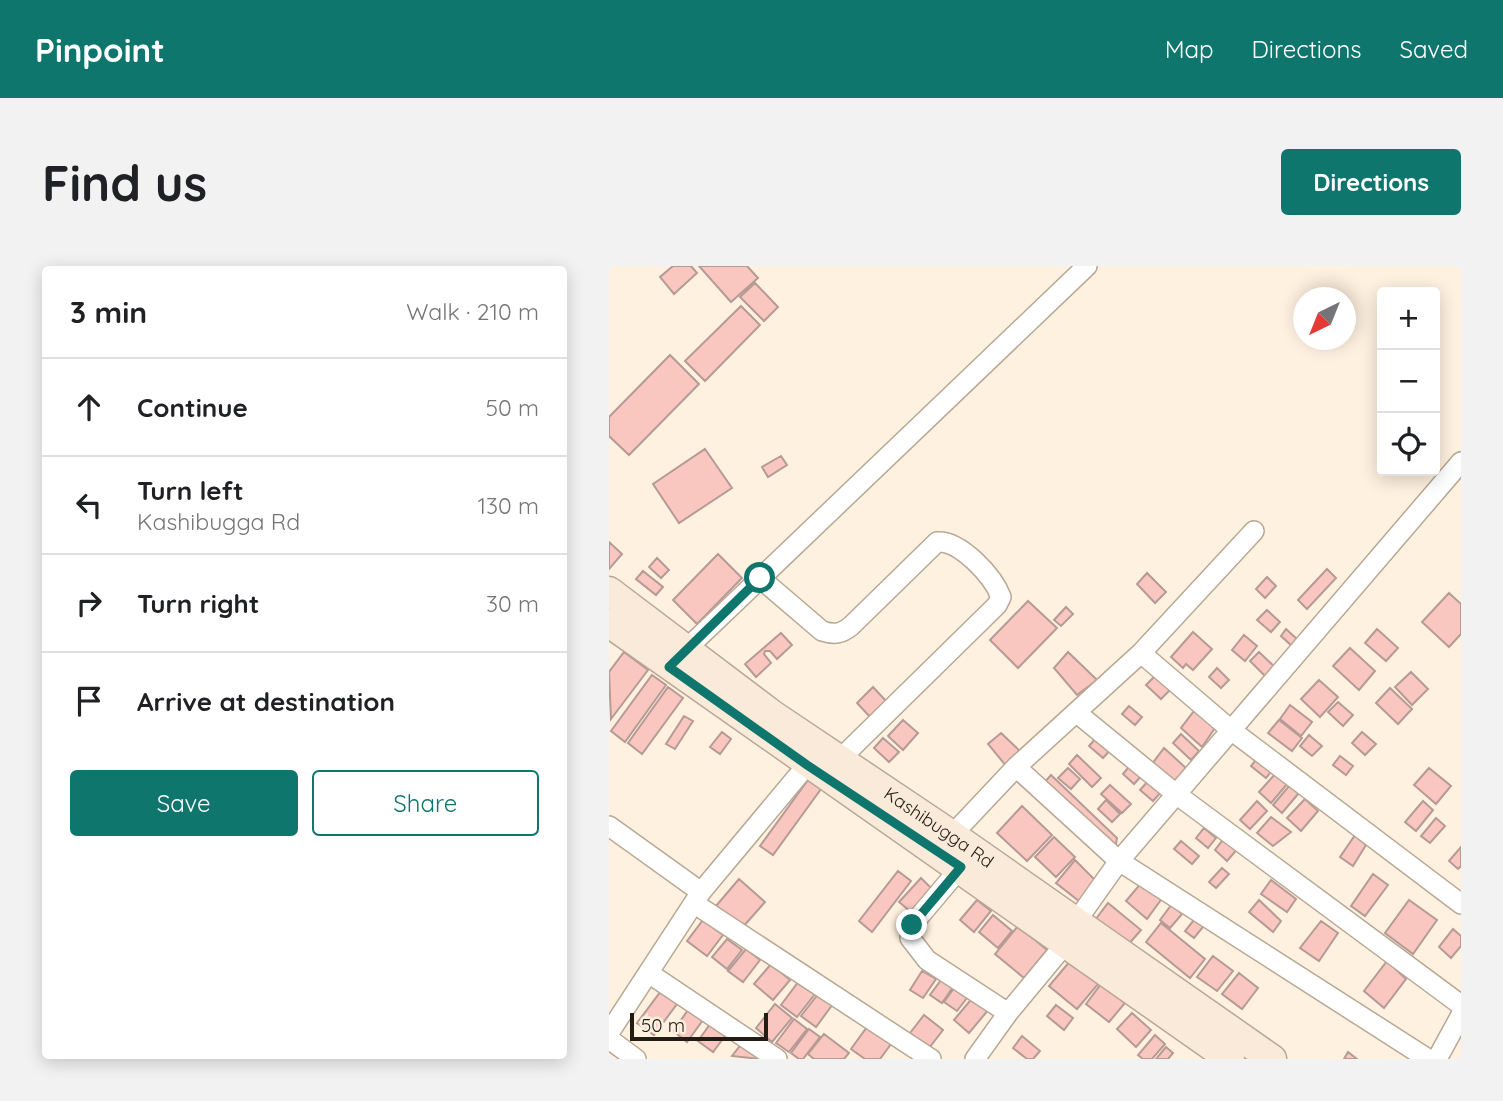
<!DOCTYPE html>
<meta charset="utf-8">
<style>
body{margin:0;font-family:Quicksand,sans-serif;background:#f2f2f2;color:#202124}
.controls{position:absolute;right:21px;top:21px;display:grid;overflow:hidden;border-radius:7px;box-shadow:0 4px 18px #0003}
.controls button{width:63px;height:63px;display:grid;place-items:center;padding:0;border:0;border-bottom:2px solid #e0e0e0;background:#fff;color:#202124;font:35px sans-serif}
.compass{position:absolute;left:684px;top:21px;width:63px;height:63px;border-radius:50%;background:#fff;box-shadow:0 4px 18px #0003;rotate:223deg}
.scale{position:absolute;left:21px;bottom:18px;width:138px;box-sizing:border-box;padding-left:7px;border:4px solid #221c15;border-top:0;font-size:19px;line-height:24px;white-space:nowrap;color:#221c15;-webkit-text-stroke:5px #fff1e0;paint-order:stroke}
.stop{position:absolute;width:21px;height:21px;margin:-16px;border:5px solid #0f766e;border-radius:50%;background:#fff}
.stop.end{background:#0f766e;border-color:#fff;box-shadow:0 2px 7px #0008}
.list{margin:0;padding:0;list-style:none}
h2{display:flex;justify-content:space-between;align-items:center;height:91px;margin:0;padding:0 28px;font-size:30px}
h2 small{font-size:23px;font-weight:400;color:#757577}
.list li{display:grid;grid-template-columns:46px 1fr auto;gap:21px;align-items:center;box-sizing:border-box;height:98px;padding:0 28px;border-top:2px solid #e0e0e0}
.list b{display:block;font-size:26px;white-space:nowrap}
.list p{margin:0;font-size:23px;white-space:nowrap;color:#757577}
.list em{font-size:23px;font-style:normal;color:#757577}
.actions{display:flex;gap:14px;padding:21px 28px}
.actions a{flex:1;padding:16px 0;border:2px solid #0f766e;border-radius:7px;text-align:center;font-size:24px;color:#0f766e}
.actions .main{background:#0f766e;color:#fff}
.icon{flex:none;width:38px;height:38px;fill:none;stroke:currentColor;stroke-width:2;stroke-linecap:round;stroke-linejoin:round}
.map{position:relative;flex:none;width:852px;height:793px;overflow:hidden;border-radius:7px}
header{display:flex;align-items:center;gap:42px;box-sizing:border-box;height:98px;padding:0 35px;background:#0f766e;color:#fff}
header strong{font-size:33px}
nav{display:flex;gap:38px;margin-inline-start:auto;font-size:24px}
.intro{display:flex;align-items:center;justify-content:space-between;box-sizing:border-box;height:168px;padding:0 42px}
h1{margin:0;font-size:49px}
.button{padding:18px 32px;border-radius:7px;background:#0f766e;color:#fff;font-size:24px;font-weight:700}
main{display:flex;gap:42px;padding:0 42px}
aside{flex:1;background:#fff;border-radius:7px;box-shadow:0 4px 18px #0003}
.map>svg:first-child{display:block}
</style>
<header>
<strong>Pinpoint</strong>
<nav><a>Map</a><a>Directions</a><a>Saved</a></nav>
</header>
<div class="intro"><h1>Find us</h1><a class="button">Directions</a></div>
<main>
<aside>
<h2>3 min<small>Walk · 210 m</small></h2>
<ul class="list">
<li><svg class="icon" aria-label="ahead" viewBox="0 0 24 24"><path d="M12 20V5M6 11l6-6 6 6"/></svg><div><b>Continue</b></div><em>50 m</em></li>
<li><svg class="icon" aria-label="left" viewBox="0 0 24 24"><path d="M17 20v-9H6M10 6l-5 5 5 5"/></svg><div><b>Turn left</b><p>Kashibugga Rd</p></div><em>130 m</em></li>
<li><svg class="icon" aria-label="right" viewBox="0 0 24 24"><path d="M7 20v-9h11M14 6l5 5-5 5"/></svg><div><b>Turn right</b></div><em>30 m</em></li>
<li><svg class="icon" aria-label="arrive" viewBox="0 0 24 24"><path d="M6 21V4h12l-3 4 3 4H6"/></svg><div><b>Arrive at destination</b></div></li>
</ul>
<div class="actions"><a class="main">Save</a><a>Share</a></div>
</aside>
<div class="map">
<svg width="852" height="793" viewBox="0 0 852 793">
<rect width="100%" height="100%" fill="#fff1e0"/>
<path fill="#f9c7c0" stroke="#b69a96" stroke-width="2" d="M64,0H82L88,7L65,28L51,11Z
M90,0H138L149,12L122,36Z
M146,17L169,41L155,55L131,31Z
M132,40L151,59L96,115L76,95Z
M61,89L90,118L20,189L0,170V151Z
M96,183L123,222L70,257L44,218Z
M172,190L178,199L159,211L153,201Z
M0,276L13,288L0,303Z
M109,288L133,312L88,358L64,334Z
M48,292L60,304L52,312L40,301Z
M718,303L727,312L698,343L689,334Z
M34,305L54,321L47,329L27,313Z
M538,307L557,326L546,337L528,318Z
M658,311L667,320L656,332L647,323Z
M840,327L852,338V368L840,381L813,356Z
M419,335L448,362L409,402L381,374Z
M457,341L464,348L452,360L445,354Z
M658,344L671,356L662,366L648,354Z
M677,363L690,375L684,381L672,370Z
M768,363L789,382L777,395L756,377Z
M584,366L603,383L584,404L577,398L574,402L562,391Z
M172,367L183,379L168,393L161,385H156L155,388L162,397L147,411L136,398Z
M635,369L648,380L636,395L623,384Z
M741,382L766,405L750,424L724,400Z
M15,386L39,404L2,453L0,406Z
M459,386L488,414L468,429L445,402Z
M650,386L668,403L659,413L641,395Z
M608,402L620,414L612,422L600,411Z
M802,406L819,423L803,439L786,421Z
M43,409L57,419L16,476L2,465Z
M546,410L561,424L552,433L537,419Z
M710,414L729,431L711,451L692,433Z
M59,421L74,432L33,488L19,477Z
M264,421L278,436L262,452L248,437Z
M781,422L803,443L789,458L767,437Z
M729,436L744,449L734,460L719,446Z
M681,439L703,456L692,470L671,453Z
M520,440L533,451L526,459L513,448Z
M585,445L606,462L593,481L572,462Z
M75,450L84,455L66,483L57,478Z
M294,454L309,467L294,484L279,470Z
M670,454L693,472L683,485L659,467Z
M113,466L122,473L111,488L101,481Z
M753,466L767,478L756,489L743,477Z
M392,467L413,487L398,501L379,478Z
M572,468L590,485L582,494L564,477Z
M700,469L713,480L703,490L691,480Z
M489,470L503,482L494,492L480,480Z
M274,472L290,486L280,496L265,482Z
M555,482L578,503L566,516L543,498Z
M468,489L492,512L483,521L460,498Z
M651,489L665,502L657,512L642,500Z
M731,490L744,500L737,509L724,499Z
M523,497L535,507L525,518L514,508Z
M459,502L471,513L462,523L449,512Z
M820,502L842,520L827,538L805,519Z
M667,507L679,517L662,537L650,526Z
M442,509L508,572L506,583L434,518Z
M686,513L695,521L673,547L664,539Z
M199,514L212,523L164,589L151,580Z
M540,514L553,525L544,535L531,524Z
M501,519L522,538L513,547L492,528Z
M696,533L709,545L692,565L678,552Z
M497,534L511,548L503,556L489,543Z
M648,535L658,545L641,563L631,554Z
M814,535L824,544L807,565L796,556Z
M413,540L443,569L418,595L388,567Z
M662,551L682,566L664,580L648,567Z
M827,552L836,560L821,577L812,570Z
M595,562L607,572L599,582L587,572Z
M746,569L757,579L744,600L731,591Z
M617,570L630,581L618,595L606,584Z
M445,571L466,591L447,611L426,591Z
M572,575L590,590L583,598L565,583Z
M852,581V600L849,603L840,595Z
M466,594L487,615L470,635L447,617Z
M613,602L620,608L607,622L600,616Z
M289,605L302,615L263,666L250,655Z
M764,608L779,619L756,650L742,640Z
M312,612L323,623L302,646L290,636Z
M130,613L156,636L133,662L107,640Z
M662,614L687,633L678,646L652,628Z
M533,616L554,631L538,653L517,635Z
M368,634L382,645L365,666L351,654Z
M650,634L672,655L664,666L640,646Z
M800,634L828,654L804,688L776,667Z
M499,637L532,664L518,680L486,654Z
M563,638L573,648L561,662L551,654Z
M384,649L403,665L389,682L370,666Z
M589,649L598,656L585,672L576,665Z
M94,654L114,669L98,690L78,675Z
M712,655L729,667L710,695L691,682Z
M552,657L596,693L581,712L537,676Z
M409,660L438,684L415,712L386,688Z
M844,663L852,670V680L842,692L830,681Z
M118,673L133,684L118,703L103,691Z
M137,683L151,694L134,716L119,705Z
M604,690L624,705L608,725L588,711Z
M462,694L490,717L468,743L440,720Z
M778,695L797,713L775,742L755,725Z
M162,698L181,714L164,734L145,718Z
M313,705L327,713L314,732L301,724Z
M630,707L649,722L633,743L613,728Z
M335,710L346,718L333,737L321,729Z
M190,715L206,728L188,751L172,739Z
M348,718L361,728L348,745L335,736Z
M492,718L516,737L500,756L477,738Z
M55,721L71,734L45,769L28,757Z
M210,727L224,738L207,761L192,750Z
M365,730L380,743L360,767L345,754Z
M166,738L183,752L163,776L147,762Z
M447,739L464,752L455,764L438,750Z
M79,744L94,754L78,776L64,765Z
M523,747L542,764L527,781L508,763Z
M315,749L334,764L320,782L301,767Z
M185,753L198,763L180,786L167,777Z
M104,754L119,766L104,786L89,775Z
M258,761L282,778L271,793H256L242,783Z
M200,763L211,771L194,793H190L182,787Z
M215,768L240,787L235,793H205L199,788Z
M546,769L556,778L543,793H534L529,789Z
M413,770L431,785L424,793H418L404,782Z
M134,776L151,793L123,790Z
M557,781L564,787L559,793H547Z
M739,786L748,793H735Z"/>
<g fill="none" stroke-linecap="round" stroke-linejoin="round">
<defs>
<path id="minor" d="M151,312L213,365C226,369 232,368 242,360L328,276C351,274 384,310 392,331L388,339L231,493
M532,387L622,464L852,638
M70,390L478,0
M468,447L567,528L852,739
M407,501L510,595L819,793
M0,560L92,626
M343,569L407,501L532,387L645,265
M352,601L303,659L301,672L318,694L399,747
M86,638L322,793
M466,657L510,595L852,196
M41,708L168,793
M0,767L92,626L198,499
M0,773L27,793
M366,793L399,747L457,677
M828,793L852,749"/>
<g id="secondary">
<path id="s1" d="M0,325L164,449L343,569L663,793"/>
<path d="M0,357L621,793"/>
</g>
</defs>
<use href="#minor" stroke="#b8a894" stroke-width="22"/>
<use href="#secondary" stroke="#b8a894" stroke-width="31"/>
<use href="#minor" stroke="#fff" stroke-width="19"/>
<use href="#secondary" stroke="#f9ead9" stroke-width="28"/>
</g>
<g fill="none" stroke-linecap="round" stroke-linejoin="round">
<path stroke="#0f766e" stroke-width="9" d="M151,312L60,401L198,499L352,601L303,659"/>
</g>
<g text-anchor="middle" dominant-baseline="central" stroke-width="5" stroke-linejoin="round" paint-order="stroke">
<g font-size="18" fill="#221c15" stroke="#fff1e0">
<text stroke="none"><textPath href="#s1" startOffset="406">Kashibugga Rd</textPath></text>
</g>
</g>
</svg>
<div class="controls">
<button>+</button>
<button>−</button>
<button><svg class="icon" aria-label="locate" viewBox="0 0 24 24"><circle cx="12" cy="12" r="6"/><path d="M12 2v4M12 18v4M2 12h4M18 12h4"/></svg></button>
</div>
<svg class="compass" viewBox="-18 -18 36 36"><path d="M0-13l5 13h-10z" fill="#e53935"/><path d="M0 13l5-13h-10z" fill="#757577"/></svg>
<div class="scale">50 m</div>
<div class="stop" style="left:151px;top:312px"></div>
<div class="stop end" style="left:303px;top:659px"></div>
</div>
</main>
